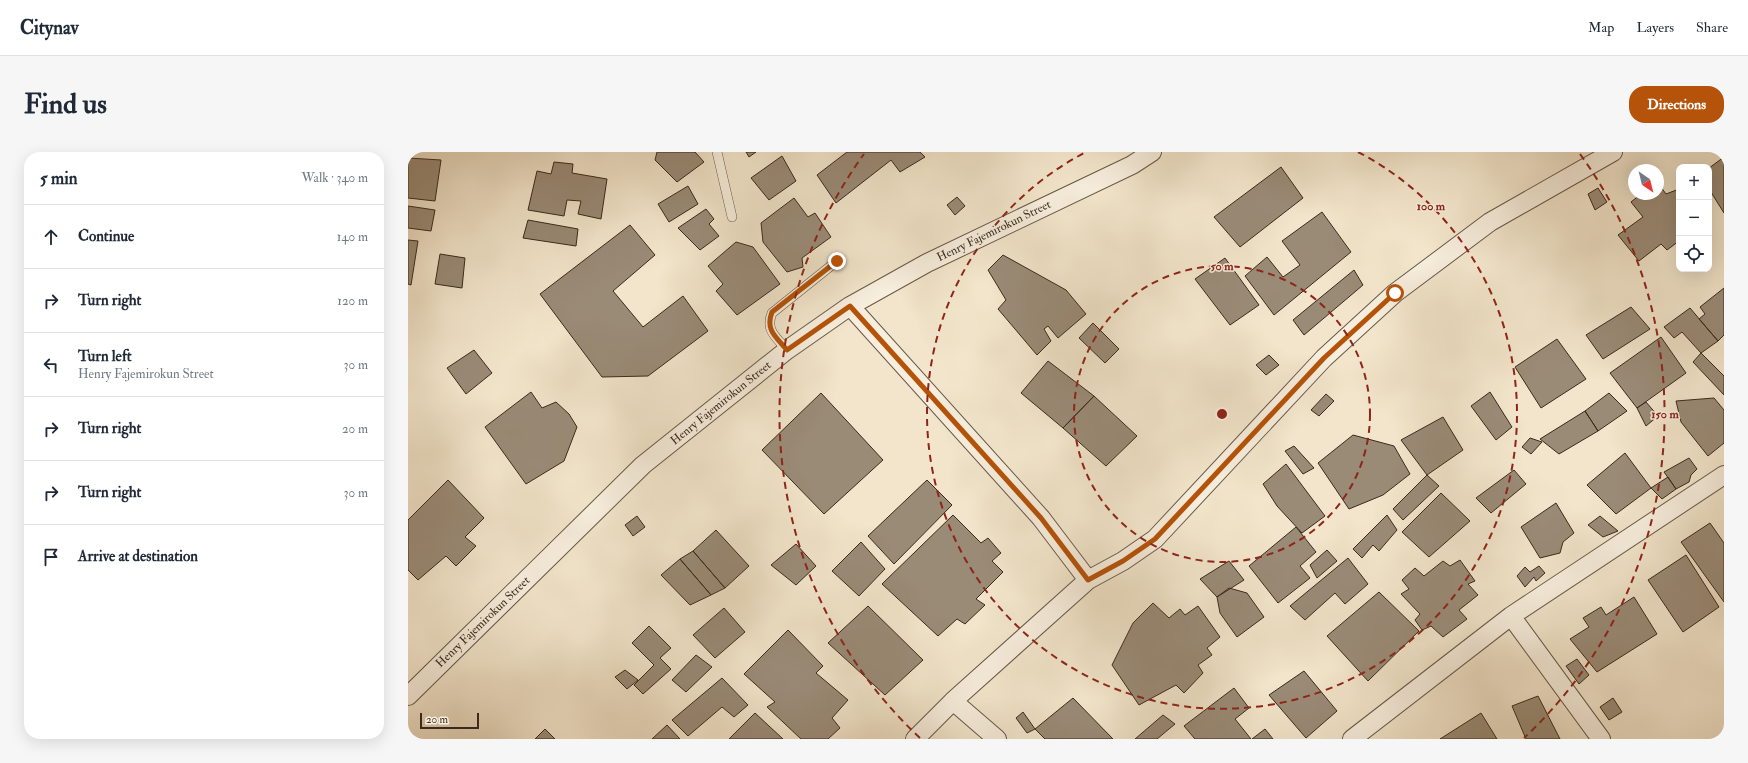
<!DOCTYPE html>
<meta charset="utf-8">
<style>
body{margin:0;font-family:"IM FELL Double Pica",serif;background:#f6f6f7;color:#1f2937}
.controls{position:absolute;right:12px;top:12px;display:grid;overflow:hidden;border-radius:8px;box-shadow:0 4px 16px #0002}
.controls button{width:36px;height:36px;display:grid;place-items:center;padding:0;border:0;border-bottom:1px solid #e0e1e3;background:#fff;color:#1f2937;font:20px sans-serif}
.compass{position:absolute;left:1220px;top:12px;width:36px;height:36px;border-radius:50%;background:#fff;box-shadow:0 4px 16px #0002;rotate:145deg}
.scale{position:absolute;left:12px;bottom:10px;width:59px;box-sizing:border-box;padding-left:4px;border:2px solid #3a2a1c;border-top:0;font-size:11px;line-height:14px;white-space:nowrap;color:#3a2a1c;-webkit-text-stroke:3px #f7eedd;paint-order:stroke}
.stop{position:absolute;width:12px;height:12px;margin:-9px;border:3px solid #b45309;border-radius:50%;background:#fff}
.stop.end{background:#b45309;border-color:#fff;box-shadow:0 1px 4px #0008}
.list{margin:0;padding:0;list-style:none}
h2{display:flex;justify-content:space-between;align-items:center;height:52px;margin:0;padding:0 16px;font-size:17px}
h2 small{font-size:13px;font-weight:400;color:#747a83}
.list li{display:grid;grid-template-columns:26px 1fr auto;gap:12px;align-items:center;box-sizing:border-box;height:64px;padding:0 16px;border-top:1px solid #e0e1e3}
.list b{display:block;font-size:15px;white-space:nowrap}
.list p{margin:0;font-size:13px;white-space:nowrap;color:#747a83}
.list em{font-size:13px;font-style:normal;color:#747a83}
.icon{flex:none;width:22px;height:22px;fill:none;stroke:currentColor;stroke-width:2;stroke-linecap:round;stroke-linejoin:round}
.map{position:relative;flex:none;width:1316px;height:587px;overflow:hidden;border-radius:16px}
header{display:flex;align-items:center;gap:24px;box-sizing:border-box;height:56px;padding:0 20px;background:#fff;border-bottom:1px solid #e0e1e3}
header strong{font-size:19px}
nav{display:flex;gap:22px;margin-inline-start:auto;font-size:14px}
.intro{display:flex;align-items:center;justify-content:space-between;box-sizing:border-box;height:96px;padding:0 24px}
h1{margin:0;font-size:28px}
.button{padding:10px 18px;border-radius:16px;background:#b45309;color:#fff;font-size:14px;font-weight:700}
main{display:flex;gap:24px;padding:0 24px}
aside{flex:1;background:#fff;border-radius:16px;box-shadow:0 4px 16px #0002}
.map>svg:first-child{display:block}
</style>
<header>
<strong>Citynav</strong>
<nav><a>Map</a><a>Layers</a><a>Share</a></nav>
</header>
<div class="intro"><h1>Find us</h1><a class="button">Directions</a></div>
<main>
<aside>
<h2>5 min<small>Walk · 340 m</small></h2>
<ul class="list">
<li><svg class="icon" aria-label="ahead" viewBox="0 0 24 24"><path d="M12 20V5M6 11l6-6 6 6"/></svg><div><b>Continue</b></div><em>140 m</em></li>
<li><svg class="icon" aria-label="right" viewBox="0 0 24 24"><path d="M7 20v-9h11M14 6l5 5-5 5"/></svg><div><b>Turn right</b></div><em>120 m</em></li>
<li><svg class="icon" aria-label="left" viewBox="0 0 24 24"><path d="M17 20v-9H6M10 6l-5 5 5 5"/></svg><div><b>Turn left</b><p>Henry Fajemirokun Street</p></div><em>30 m</em></li>
<li><svg class="icon" aria-label="right" viewBox="0 0 24 24"><path d="M7 20v-9h11M14 6l5 5-5 5"/></svg><div><b>Turn right</b></div><em>20 m</em></li>
<li><svg class="icon" aria-label="right" viewBox="0 0 24 24"><path d="M7 20v-9h11M14 6l5 5-5 5"/></svg><div><b>Turn right</b></div><em>30 m</em></li>
<li><svg class="icon" aria-label="arrive" viewBox="0 0 24 24"><path d="M6 21V4h12l-3 4 3 4H6"/></svg><div><b>Arrive at destination</b></div></li>
</ul>
</aside>
<div class="map">
<svg width="1316" height="587" viewBox="0 0 1316 587">
<rect width="100%" height="100%" fill="#f2e5cb"/>
<filter id="stains"><feTurbulence type="fractalNoise" baseFrequency=".005" numOctaves="4"/><feColorMatrix values="0 0 0 0 .2 0 0 0 0 .09 0 0 0 0 .02 0 0 0 .5 -.17"/></filter>
<radialGradient id="worn" r=".72"><stop offset=".6" stop-color="#630" stop-opacity="0"/><stop offset="1" stop-color="#630" stop-opacity=".3"/></radialGradient>
<path fill="#9a8b77" stroke="#3a2a1c" d="M249,0H287L296,10L269,30L247,8Z
M338,0H348L341,5Z
M439,0H512L517,5L492,20L483,8L428,51L409,23Z
M374,4L388,29L361,48L343,26Z
M1316,5V61L1301,37V16Z
M0,6L33,8L27,49L0,46Z
M146,10L165,12L164,21L199,27L193,67L170,62L173,49L159,48L156,64L120,58L129,19L143,22Z
M873,15L895,46L832,95L806,65Z
M1250,31L1258,42L1271,37V89L1259,98L1253,92L1231,109L1210,83L1235,65L1223,50L1233,42H1250Z
M280,34L290,52L261,70L250,52Z
M1190,36L1199,50L1187,58L1180,42Z
M549,45L557,54L547,63L539,53Z
M386,46L400,65L407,61L423,85L394,106L395,115L379,120L355,90L353,71Z
M0,54L27,58L23,79L0,76Z
M298,57L306,67L301,72L311,84L292,98L270,76Z
M914,60L943,100L866,163L837,124L859,105L875,125L892,113L874,89Z
M120,68L170,77L168,94L115,86Z
M222,73L247,103L205,139L235,175L275,144L300,179L240,224L194,225L132,142Z
M0,88L10,89L3,133L0,132Z
M328,90L345,95L372,132L329,163L308,139L315,132L300,114Z
M32,102L57,106L54,136L27,132Z
M595,103L658,138L678,162L650,186L640,174L636,177L643,189L629,203L590,157L598,148L580,118Z
M817,106L851,153L822,173L787,127Z
M946,118L955,133L896,183L885,168Z
M1316,136V183L1310,189L1291,167L1297,162L1292,155Z
M1223,155L1242,177L1195,207L1178,183Z
M1282,156L1310,189L1293,201L1274,180L1266,186L1256,175Z
M685,171L711,197L697,211L671,186Z
M1253,185L1278,221L1229,256L1202,221Z
M1149,187L1178,227L1133,256L1107,215Z
M66,198L84,221L58,242L39,216Z
M1293,201L1316,224V243L1285,210Z
M861,203L871,213L858,223L848,213Z
M640,209L686,244L655,276L613,241Z
M123,240L134,256L148,250L161,262L169,275L156,309L118,332L77,275Z
M1082,240L1104,275L1088,288L1063,254Z
M413,241L475,308L416,362L354,298Z
M1201,241L1219,259L1190,279L1177,259Z
M918,242L926,249L911,264L903,258Z
M686,244L729,284L698,314L655,276Z
M1306,246L1316,258V291L1300,304L1273,270L1268,249Z
M1238,250L1250,264L1238,274L1229,256Z
M1177,259L1190,279L1151,302L1132,287Z
M1035,265L1055,298L1019,323L993,288Z
M945,283L986,294L1002,322L975,343L941,357L910,311Z
M1122,286L1134,290L1123,302L1114,295Z
M886,294L906,316L895,322L877,299Z
M1217,301L1243,336L1208,362L1179,333Z
M1281,306L1289,317L1283,323L1281,330L1268,337L1256,320Z
M878,312L917,364L894,381L869,354L855,332Z
M1106,318L1118,332L1083,361L1068,346Z
M1019,323L1031,334L995,368L985,357Z
M1260,325L1268,337L1254,347L1243,336Z
M40,328L76,366L57,385L68,394L48,414L38,404L10,428L0,418V368Z
M519,328L544,353L486,412L460,384Z
M1033,341L1062,369L1021,405L994,380Z
M1148,351L1166,381L1155,390L1152,401L1132,406L1113,375Z
M545,363L573,391L580,386L593,401L584,409L595,420L568,447L577,453L557,472L549,467L530,484L474,432Z
M979,363L989,378L971,399L965,393L954,406L945,397Z
M229,364L237,375L225,384L217,373Z
M1192,364L1210,379L1195,385L1180,373Z
M1302,371L1316,391V450L1273,390Z
M888,375L908,400L892,414L902,426L870,451L841,414Z
M308,378L341,414L317,436L285,399Z
M453,390L477,417L451,444L424,419Z
M388,392L408,414L388,433L363,413Z
M919,398L929,409L909,426L902,413Z
M285,399L317,436L303,443L272,407Z
M1278,403L1311,455L1275,480L1240,428Z
M940,406L960,432L937,452L927,441L897,468L882,454Z
M272,407L303,443L282,453L253,423Z
M1052,408L1067,429L1060,432L1070,443L1051,458L1059,467L1035,485L1023,474L1014,478L1007,468L1012,462L993,442L1001,437L994,428L1007,416L1016,424L1035,409L1042,414Z
M821,409L836,428L809,445L792,427Z
M1131,414L1137,421L1128,429L1126,425L1117,435L1109,424L1117,415L1122,420Z
M821,436L839,441L856,465L829,485L812,461L809,445Z
M971,440L1011,479L960,529L919,484Z
M1226,445L1249,482L1189,520L1162,487L1181,475L1175,466L1193,455L1198,463Z
M745,451L761,466L772,457L777,463L790,454L812,485L799,496L804,503L790,513L795,521L776,541L768,533L731,553L704,513L725,471Z
M460,454L515,508L477,543L420,491Z
M316,456L337,480L307,506L285,483Z
M241,474L263,496L252,506L263,517L235,542L226,533L246,513L224,491Z
M380,478L415,514L408,521L440,548L424,566L432,576L420,587H393L359,555L367,550L336,522Z
M288,503L304,515L278,540L264,528Z
M1169,507L1181,523L1171,532L1158,514Z
M217,518L230,528L219,537L207,525Z
M896,519L929,559L898,586L861,543Z
M314,526L340,553L326,565L314,555L280,584L264,568Z
M826,536L841,556L827,567L843,587H787L776,574Z
M1130,544L1152,587H1118L1104,554Z
M665,546L705,587H637L627,577Z
M1205,546L1214,560L1201,568L1192,555Z
M615,560L627,577L619,581L608,566Z
M347,561L375,587H321Z
M1073,561L1089,587H1032Z
M755,563L767,572L749,587H727Z
M259,573L272,587H244Z
M137,577L147,587H127Z
M857,577L865,587H844Z"/>
<g fill="none" stroke-linecap="round" stroke-linejoin="round">
<defs>
<path id="service" d="M309,0L324,65
M379,198C368,185 357,178 364,161L429,109"/>
<path id="minor" d="M442,154L633,366L680,428L545,549L507,587
M680,428L715,409L747,387L916,206L987,141L1082,70L1205,0
M1103,464L1193,587
M0,544L235,313L379,198L442,154L519,111L724,13L744,0
M545,549L589,587
M944,587L1103,464L1316,323"/>
</defs>
<use href="#service" stroke="#685948" stroke-width="10"/>
<use href="#minor" stroke="#685948" stroke-width="20"/>
<use href="#service" stroke="#f7eedd" stroke-width="9"/>
<use href="#minor" stroke="#f7eedd" stroke-width="18"/>
</g>
<g fill="none" stroke-linecap="round" stroke-linejoin="round">
<path stroke="#b45309" stroke-width="5" d="M429,109L364,160C357,178 368,185 379,198L442,154L633,366L680,428L715,409L747,387L916,206L987,141"/>
</g>
<g fill="none" stroke="#8f2418" stroke-width="2" stroke-dasharray="7 5">
<circle cx="814" cy="262" r="148"/>
<path d="M950 0A295 295 0 1 1 678 0"/>
<path d="M512 586A443 443 0 0 1 456 2M1172 2A443 443 0 0 1 1116 586"/>
</g>
<g text-anchor="middle" dominant-baseline="central" stroke-width="3" stroke-linejoin="round" paint-order="stroke">
<g font-size="12" fill="#3a2a1c" stroke="#f7eedd">
<text transform="translate(586 79) rotate(-26)">Henry Fajemirokun Street</text>
<text transform="translate(313 251) rotate(-39)">Henry Fajemirokun Street</text>
<text transform="translate(75 470) rotate(-44)">Henry Fajemirokun Street</text>
</g>
</g>
<circle cx="814" cy="262" r="6" fill="#8f2418" stroke="#f7eedd" stroke-width="2"/>
<g font-size="12" text-anchor="middle" font-weight="bold" fill="#8f2418" stroke="#f7eedd" stroke-width="3" stroke-linejoin="round" paint-order="stroke">
<text x="1023" y="58">100 m</text>
<text x="814" y="118">50 m</text>
<text x="1257" y="266">150 m</text>
</g>
<rect width="100%" height="100%" filter="url(#stains)"/>
<rect width="100%" height="100%" fill="url(#worn)"/>
</svg>
<div class="controls">
<button>+</button>
<button>−</button>
<button><svg class="icon" aria-label="locate" viewBox="0 0 24 24"><circle cx="12" cy="12" r="6"/><path d="M12 2v4M12 18v4M2 12h4M18 12h4"/></svg></button>
</div>
<svg class="compass" viewBox="-18 -18 36 36"><path d="M0-13l5 13h-10z" fill="#e53935"/><path d="M0 13l5-13h-10z" fill="#747a83"/></svg>
<div class="scale">20 m</div>
<div class="stop" style="left:987px;top:141px"></div>
<div class="stop end" style="left:429px;top:109px"></div>
</div>
</main>
